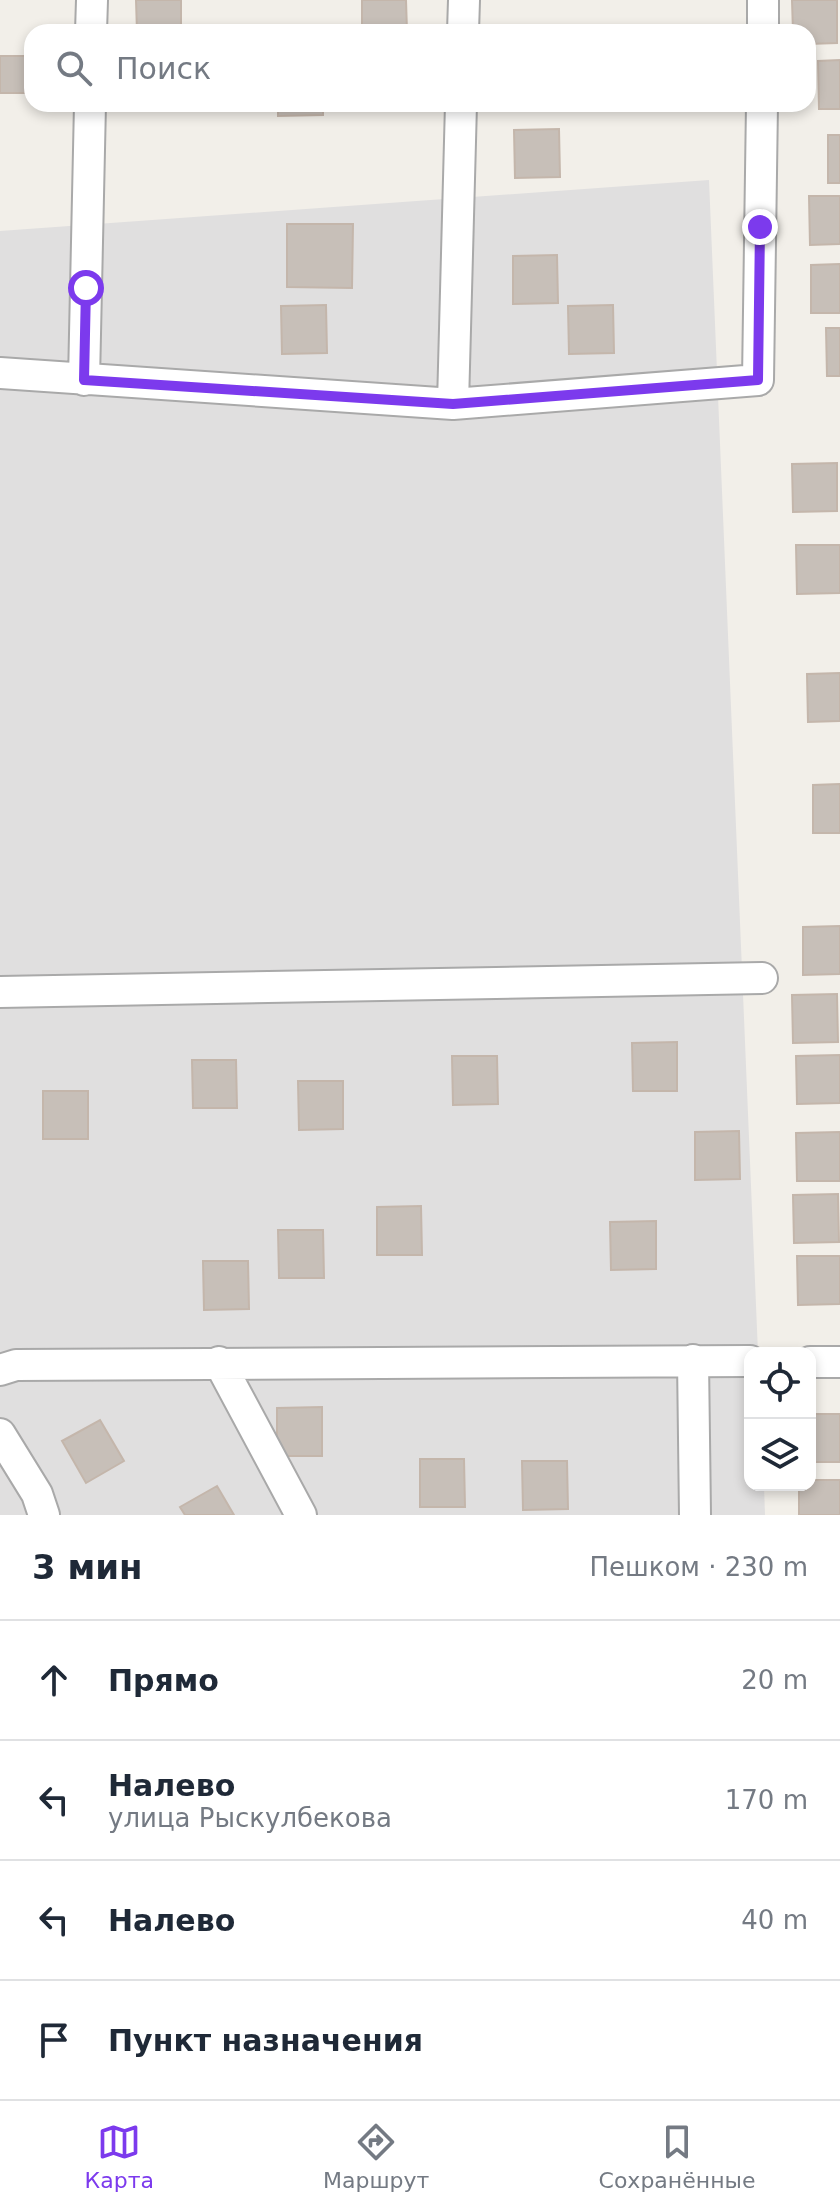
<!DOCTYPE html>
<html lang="ru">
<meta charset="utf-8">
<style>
body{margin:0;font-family:"DejaVu Sans",sans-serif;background:#f6f6f7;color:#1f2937}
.controls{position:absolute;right:24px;bottom:24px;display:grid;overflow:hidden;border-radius:16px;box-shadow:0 4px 12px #0003}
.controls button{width:72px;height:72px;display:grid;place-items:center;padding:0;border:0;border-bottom:2px solid #e0e1e3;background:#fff;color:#1f2937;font:40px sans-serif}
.stop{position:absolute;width:24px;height:24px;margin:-18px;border:6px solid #7c3aed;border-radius:50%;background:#fff}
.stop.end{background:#7c3aed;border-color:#fff;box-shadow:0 2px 8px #0008}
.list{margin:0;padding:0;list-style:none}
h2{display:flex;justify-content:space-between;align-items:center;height:104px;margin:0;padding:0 32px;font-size:34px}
h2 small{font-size:26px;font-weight:400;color:#747a83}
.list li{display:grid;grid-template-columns:52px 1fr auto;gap:24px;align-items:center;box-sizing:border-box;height:120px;padding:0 32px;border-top:2px solid #e0e1e3}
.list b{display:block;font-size:30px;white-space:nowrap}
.list p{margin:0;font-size:26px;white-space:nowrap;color:#747a83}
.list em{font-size:26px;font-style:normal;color:#747a83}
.icon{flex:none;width:44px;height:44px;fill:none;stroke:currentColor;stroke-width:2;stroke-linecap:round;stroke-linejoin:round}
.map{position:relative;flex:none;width:840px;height:1515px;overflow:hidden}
.search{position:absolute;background:#fff;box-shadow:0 4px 12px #0003;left:24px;right:24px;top:24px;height:88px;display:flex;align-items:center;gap:20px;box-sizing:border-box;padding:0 28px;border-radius:24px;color:#747a83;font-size:30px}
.sheet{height:584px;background:#fff}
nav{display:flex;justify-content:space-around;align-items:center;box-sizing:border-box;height:112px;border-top:2px solid #e0e1e3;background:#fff;font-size:22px;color:#747a83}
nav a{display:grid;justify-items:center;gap:4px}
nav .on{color:#7c3aed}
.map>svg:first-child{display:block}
</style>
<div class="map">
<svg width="840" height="1515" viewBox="0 0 840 1515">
<rect width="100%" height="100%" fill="#f2efe9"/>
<path fill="#e0dfdf" d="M709,180L758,1353H750V1485H764L765,1515H0V231Z"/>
<path fill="#c7bfb8" stroke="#c4b6ab" stroke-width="2" d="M136,0H181V32H137Z
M362,0H406L407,32H362Z
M792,0H837V43L808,44V32H793Z
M0,56H32V93H0Z
M840,60V109H819L818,61Z
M278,104H323V115L278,116Z
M559,129L560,177L515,178L514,130Z
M828,135H840V183H828Z
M809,196H840V244L810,245Z
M287,224H353L352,288L287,287Z
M557,255L558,303L513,304V256Z
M840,264V313H811V265Z
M326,305L327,353L282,354L281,306Z
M613,305L614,353L569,354L568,306Z
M826,328H840V376H827Z
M837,463V511L793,512L792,464Z
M796,545H840V593L797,594Z
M840,673V721L808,722L807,674Z
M840,784V833H813V785Z
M840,926V974L803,975V927Z
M837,994L838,1042L793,1043L792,995Z
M677,1042V1091H633L632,1043Z
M840,1055V1103L797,1104L796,1056Z
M452,1056H497L498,1104L453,1105Z
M192,1060H236L237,1108H193Z
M298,1081H343V1129L299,1130Z
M43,1091H88V1139H43Z
M739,1131L740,1179L695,1180V1132Z
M840,1132V1181H797L796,1133Z
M838,1194L839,1242L794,1243L793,1195Z
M421,1206L422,1255H377V1207Z
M656,1221V1269L611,1270L610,1222Z
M278,1230H323L324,1278H279Z
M797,1256H840V1304L798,1305Z
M203,1261H248L249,1309L204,1310Z
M322,1407V1456H277V1408Z
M810,1414H840V1462H810Z
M100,1420L124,1461L86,1483L62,1441Z
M420,1459H464L465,1507H420Z
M522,1461H567L568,1509L523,1510Z
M810,1480H840V1515H799V1485H810Z
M217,1486L234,1515H185L180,1507Z"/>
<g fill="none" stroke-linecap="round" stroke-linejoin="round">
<defs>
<path id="street" d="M91,32L92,0
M463,32L464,0
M763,32V0
M0,373L453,404L758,380L762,104
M84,380L90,104
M453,404L461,104
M0,992L762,978
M693,1360L695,1515
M219,1362L301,1515
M810,1362H840
M0,1370L16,1365L750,1361
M0,1434L37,1494L44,1515"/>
</defs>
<use href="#street" stroke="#a9a9a9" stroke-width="34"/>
<use href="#street" stroke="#fff" stroke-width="30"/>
</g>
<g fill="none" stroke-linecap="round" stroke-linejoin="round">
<path stroke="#7c3aed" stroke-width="10" d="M86,288L84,380L453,404L758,380L760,227"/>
</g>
</svg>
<div class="controls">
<button><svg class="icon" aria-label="locate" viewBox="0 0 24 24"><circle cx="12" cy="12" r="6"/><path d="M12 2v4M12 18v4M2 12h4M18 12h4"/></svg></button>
<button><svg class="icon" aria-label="layers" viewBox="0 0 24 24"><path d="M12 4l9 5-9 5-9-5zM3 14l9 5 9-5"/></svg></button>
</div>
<div class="stop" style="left:86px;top:288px"></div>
<div class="stop end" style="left:760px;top:227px"></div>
<div class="search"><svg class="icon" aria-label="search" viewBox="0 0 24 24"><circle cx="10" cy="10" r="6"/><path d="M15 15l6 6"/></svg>Поиск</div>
</div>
<section class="sheet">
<h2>3 мин<small>Пешком · 230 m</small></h2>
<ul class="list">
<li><svg class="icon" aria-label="ahead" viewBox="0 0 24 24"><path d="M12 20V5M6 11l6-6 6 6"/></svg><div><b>Прямо</b></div><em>20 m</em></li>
<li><svg class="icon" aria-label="left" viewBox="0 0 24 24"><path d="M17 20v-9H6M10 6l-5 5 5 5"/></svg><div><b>Налево</b><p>улица Рыскулбекова</p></div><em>170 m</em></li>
<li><svg class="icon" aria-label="left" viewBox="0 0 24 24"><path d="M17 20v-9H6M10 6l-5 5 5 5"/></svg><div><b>Налево</b></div><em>40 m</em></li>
<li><svg class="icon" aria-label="arrive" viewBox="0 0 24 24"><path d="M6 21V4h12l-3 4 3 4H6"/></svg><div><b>Пункт назначения</b></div></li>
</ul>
</section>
<nav>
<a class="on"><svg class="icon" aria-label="map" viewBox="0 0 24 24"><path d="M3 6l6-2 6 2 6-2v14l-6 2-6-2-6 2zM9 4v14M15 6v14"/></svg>Карта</a>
<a><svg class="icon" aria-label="directions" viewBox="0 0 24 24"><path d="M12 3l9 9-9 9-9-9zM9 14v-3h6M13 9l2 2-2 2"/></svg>Маршрут</a>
<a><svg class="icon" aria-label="saved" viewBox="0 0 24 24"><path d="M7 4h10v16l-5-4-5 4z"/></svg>Сохранённые</a>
</nav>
